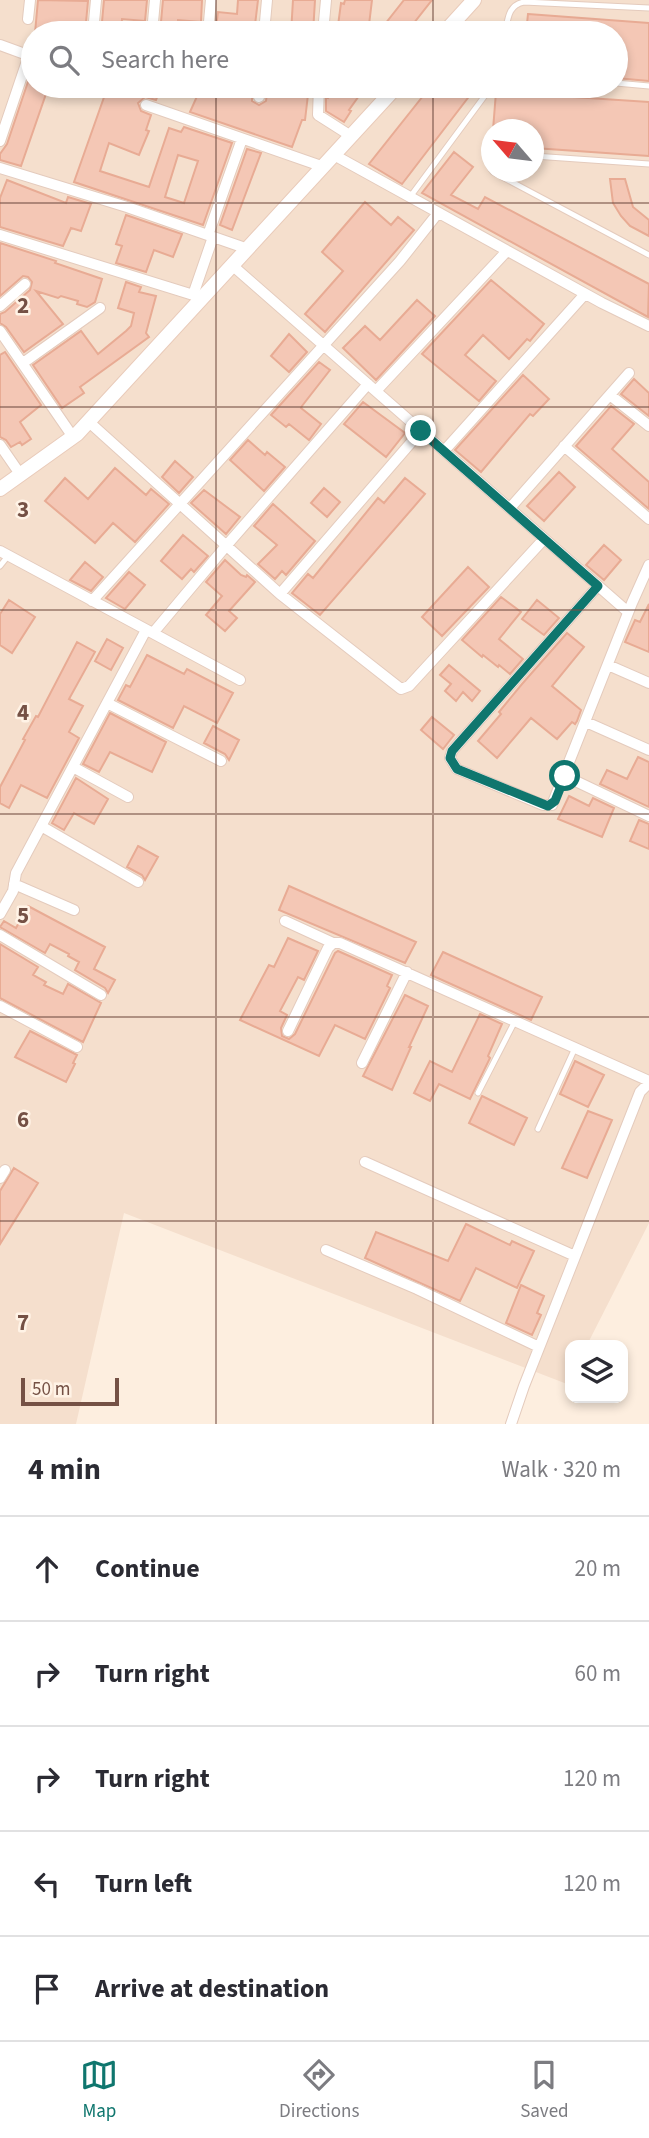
<!DOCTYPE html>
<meta charset="utf-8">
<style>
body{margin:0;font-family:"Source Sans 3",sans-serif;background:#f2f2f3;color:#2b2b33}
.controls{position:absolute;right:21px;bottom:21px;display:grid;overflow:hidden;border-radius:14px;box-shadow:0 4px 10px #0003}
.controls button{width:63px;height:63px;display:grid;place-items:center;padding:0;border:0;border-bottom:2px solid #e1e1e2;background:#fff;color:#2b2b33;font:35px sans-serif}
.compass{position:absolute;left:481px;top:119px;width:63px;height:63px;border-radius:50%;background:#fff;box-shadow:0 4px 10px #0003;rotate:298deg}
.scale{position:absolute;left:21px;bottom:18px;width:98px;box-sizing:border-box;padding-left:7px;border:4px solid #755145;border-top:0;font-size:19px;line-height:24px;white-space:nowrap;color:#755145;-webkit-text-stroke:5px #fff3e6;paint-order:stroke}
.stop{position:absolute;width:21px;height:21px;margin:-16px;border:5px solid #0f766e;border-radius:50%;background:#fff}
.stop.end{background:#0f766e;border-color:#fff;box-shadow:0 2px 7px #0008}
.list{margin:0;padding:0;list-style:none}
h2{display:flex;justify-content:space-between;align-items:center;height:91px;margin:0;padding:0 28px;font-size:30px}
h2 small{font-size:23px;font-weight:400;color:#7c7c81}
.list li{display:grid;grid-template-columns:46px 1fr auto;gap:21px;align-items:center;box-sizing:border-box;height:105px;padding:0 28px;border-top:2px solid #e1e1e2}
.list b{display:block;font-size:26px;white-space:nowrap}
.list em{font-size:23px;font-style:normal;color:#7c7c81}
.icon{flex:none;width:38px;height:38px;fill:none;stroke:currentColor;stroke-width:2;stroke-linecap:round;stroke-linejoin:round}
.map{position:relative;flex:none;width:649px;height:1424px;overflow:hidden}
.search{position:absolute;background:#fff;box-shadow:0 4px 10px #0003;left:21px;right:21px;top:21px;height:77px;display:flex;align-items:center;gap:18px;box-sizing:border-box;padding:0 24px;border-radius:38px;color:#7c7c81;font-size:26px}
.sheet{height:616px;background:#fff}
nav{display:flex;justify-content:space-around;align-items:center;box-sizing:border-box;height:98px;border-top:2px solid #e1e1e2;background:#fff;font-size:19px;color:#7c7c81}
nav a{display:grid;justify-items:center;gap:4px}
nav .on{color:#0f766e}
.map>svg:first-child{display:block}
</style>
<div class="map">
<svg width="649" height="1424" viewBox="0 0 649 1424">
<rect width="100%" height="100%" fill="#fdeedf"/>
<path fill="#f5dfcd" fill-rule="evenodd" d="M0,0H649V1223L587,1345H570V1377L567,1384L124,1213L76,1424H0ZM33,33H616V86H33ZM491,130H534V172H491Z"/>
<path fill="#f4c7b5" stroke="#e8ab94" stroke-width="2" fill-rule="evenodd" d="M38,0L88,1L85,33H35Z
M104,0H147L145,21L122,19L121,33H101Z
M163,0H202L201,22L178,20L177,33H160Z
M238,0H258L254,33H234V29L216,28L218,12L237,14Z
M293,0H315L313,33H291Z
M345,0H372L368,33H337L341,3L344,4Z
M404,0H432L406,33H378Z
M528,14L649,23V81L616,78V33H526Z
M33,67V86L48,88L21,166L0,160V154L7,144Z
M108,86H118L137,93L139,86H142L159,92L156,100L145,97L138,103L141,111L151,115L146,130L149,131L139,155L109,143L100,171L149,187L169,128L181,132L184,127L232,143L203,225L74,182ZM178,155L198,161L184,203L165,197Z
M212,86L252,89V101L259,105L266,101L268,86H309L305,120H302L292,147L190,112L198,94L207,95Z
M337,86H366L349,110L351,111L344,122L326,111V97L328,98Z
M431,86H477L402,184L369,164Z
M496,92L649,102V156L534,148V130H493Z
M247,149L261,153L232,230L220,225Z
M454,152L473,167L451,195L478,209L485,197L649,284L648,317L422,193Z
M610,179H625L633,207L649,220V236L630,226L621,216L613,203Z
M7,180L66,203L68,197L91,204L81,231L71,228L63,246L0,227V198Z
M365,202L391,225L398,217L414,230L325,332L305,314L343,271L322,252Z
M126,215L182,234L173,257L154,250L146,272L116,263L122,246L116,244Z
M0,243L56,261L55,263L102,279L95,302L87,307L77,304L78,301L61,296L58,298L36,291L63,324L24,352L6,327L0,323V314L5,312L30,290L32,282L28,277L23,276L0,296Z
M491,280L544,324L530,341L527,339L509,359L483,335L465,355L496,381L479,401L422,354Z
M126,282L141,287L139,292L156,296L146,333L149,337L80,387L84,393L62,408L33,365L81,331L98,354L126,331L131,326L134,313L118,308Z
M417,300L435,316L376,380L343,348L365,326L380,340Z
M289,334L307,352L289,372L271,356Z
M5,352L41,405L20,422L31,439L22,445L20,442L11,447L6,440L0,437V355Z
M319,362L330,370L302,406L301,408L321,424L309,440L289,424L286,427L271,415Z
M523,375L549,399L533,416L530,414L481,472L455,450Z
M634,379L649,393V416L621,394Z
M363,402L405,433L386,457L344,424Z
M611,406L634,424L612,449L649,482V509L576,446Z
M248,440L265,455L267,452L285,467L264,491L230,460Z
M175,461L193,477L179,493L162,477Z
M115,468L146,495L151,489L169,504L135,542L113,523L95,543L45,501L65,478L88,499Z
M559,472L575,487L544,521L527,506Z
M405,478L425,494L320,615L292,593L308,574L313,578L378,498L384,503Z
M324,488L340,502L327,517L311,503Z
M204,490L240,517L226,534L191,503Z
M273,504L315,541L286,575L282,571L275,579L258,564L277,545L254,526Z
M183,535L208,556L194,572L191,569L182,579L161,561Z
M604,545L621,560L604,580L586,565Z
M225,560L241,575L246,577L247,575L255,582L229,611L237,618L225,631L206,615L222,596L206,582Z
M85,562L103,577L91,591L70,580Z
M468,567L489,587L442,636L422,617Z
M129,572L145,585L125,609L106,598Z
M501,597L521,612L499,639L523,659L510,674L499,665L498,667L483,655L482,657L462,640Z
M9,600L35,617L12,653L0,645V614Z
M537,600L559,618L544,635L522,619Z
M649,604V652L625,642L635,620L640,622Z
M567,633L584,647L552,686L581,710L577,721L575,724L572,722L557,739L531,718L497,758L478,741L501,714L499,712L522,684Z
M107,639L123,648L111,670L95,661Z
M77,642L95,652L69,699L83,706L69,732L79,738L47,798L21,785L9,808L0,803V787L25,740L23,739L36,716L38,717Z
M147,655L184,674L187,669L233,693L217,723L184,706L173,728L118,700L126,685L130,687Z
M449,665L480,691L472,701L463,692L456,701L445,691L451,684L440,675Z
M110,713L166,742L152,772L110,752L99,772L83,764Z
M432,717L454,735L443,749L421,730Z
M213,726L239,740L229,760L225,754L204,743Z
M638,757L649,762V807L600,784L607,770L627,779Z
M76,778L108,799L94,824L74,813L64,830L52,823Z
M569,796L589,806L593,798L614,808L602,837L558,819Z
M639,820L649,824V849L630,841Z
M138,846L158,857L145,880L142,875L127,867Z
M289,886L416,942L405,963L279,910Z
M28,906L105,947L94,969L115,980L108,993L105,988L75,970L79,962L68,956L69,954L50,944L45,953L0,927L4,921L16,928Z
M288,938L318,951L304,980L298,977L280,1011L287,1015L281,1028L282,1036L289,1039L295,1034L335,953L338,951L392,975L387,986L390,988L365,1039L335,1025L319,1056L240,1020L269,965L274,967Z
M0,944L38,967L33,975L46,982L44,985L63,994L68,984L101,1003L83,1042L0,998Z
M443,952L542,997L531,1020L431,975Z
M405,995L428,1006L409,1047H411L392,1090L363,1076Z
M480,1014L502,1024L488,1056L490,1058L470,1099L439,1084L430,1101L414,1093L430,1061L452,1072Z
M30,1031L77,1055L73,1063L75,1064L66,1082L15,1057Z
M575,1061L604,1075L588,1107L560,1094Z
M482,1096L527,1118L514,1145L469,1123Z
M588,1111L612,1120L587,1178L562,1168Z
M14,1168L38,1183L0,1244V1191Z
M466,1224L510,1245L512,1241L534,1251L517,1288L476,1268L460,1301L365,1258L376,1232L448,1261Z
M521,1285L544,1296L537,1313L541,1315L532,1335L506,1323Z"/>
<g fill="none" stroke-linecap="round" stroke-linejoin="round">
<defs>
<path id="lane" d="M505,33C508,19 508,5 524,2L649,8
M616,83L649,86
M534,156L649,164
M491,160V169
M493,172L649,255
M410,197L492,86
M0,566L8,556
M478,1093L515,1021
M538,1129L575,1048"/>
<path id="street" d="M28,19L30,0
M93,33L96,0
M152,33L155,0
M208,33L211,0
M264,33L267,0
M323,33L326,0
M0,45L33,57
M319,86L318,115L351,136
M203,88L204,86
M259,97L260,86
M146,105L324,167
M0,141L29,55
M334,155L602,303L649,326
M0,168L127,207L248,249
M0,235L203,298
M208,235L242,139
M233,266L628,612
M193,295L213,237
M0,306L25,284
M0,331L73,437
M23,363L100,308
M376,391L507,251
M610,395L649,426
M89,422L280,594L401,689L409,686L544,539
M0,445L20,474
M564,446L649,519
M444,451L585,294
M510,508L629,373
M0,551L240,680
M598,586L452,751L450,758L457,769L543,805H552L632,603L649,565
M280,594L421,431
M92,601L400,261L438,213
M153,633L226,546L368,384
M608,665L649,683
M107,703L221,761
M586,722L649,750
M73,767L128,797
M565,776L649,816
M41,826L138,882
M14,884L74,910
M0,914L13,891L16,873L146,630
M285,921L333,943
M0,935L101,995
M0,1006L77,1047
M288,1031L328,948L333,943H340L649,1081
M362,1063L407,972
M365,1162L575,1256
M0,1178L5,1170
M326,1250L417,1289L539,1347
M511,1424L524,1386L640,1092L649,1083"/>
<path id="secondary" d="M444,33L474,0
M0,489L77,434L397,86"/>
</defs>
<use href="#lane" stroke="#e4cbbd" stroke-width="7"/>
<use href="#street" stroke="#e4cbbd" stroke-width="12"/>
<use href="#secondary" stroke="#e9cbba" stroke-width="16"/>
<use href="#lane" stroke="#fff" stroke-width="5"/>
<use href="#street" stroke="#fff" stroke-width="10"/>
<use href="#secondary" stroke="#fff" stroke-width="14"/>
</g>
<g fill="none" stroke-linecap="round" stroke-linejoin="round">
<path stroke="#0f766e" stroke-width="9" d="M421,431L598,586L452,751L450,758L457,769L548,806L555,801L565,776"/>
</g>
<path fill="none" stroke="#755145" stroke-width="2" stroke-opacity="0.55" d="M216,0V33M433,0V33M216,86V1424M433,86V1424M0,203H649M0,407H649M0,610H649M0,814H649M0,1017H649M0,1221H649"/>
<g font-size="23" text-anchor="middle" font-weight="bold" fill="#755145" stroke="#fff3e6" stroke-width="5" stroke-linejoin="round" paint-order="stroke">
<text x="23" y="313">2</text>
<text x="23" y="517">3</text>
<text x="23" y="720">4</text>
<text x="23" y="923">5</text>
<text x="23" y="1127">6</text>
<text x="23" y="1330">7</text>
</g>
</svg>
<div class="controls">
<button><svg class="icon" aria-label="layers" viewBox="0 0 24 24"><path d="M12 4l9 5-9 5-9-5zM3 14l9 5 9-5"/></svg></button>
</div>
<svg class="compass" viewBox="-18 -18 36 36"><path d="M0-13l5 13h-10z" fill="#e53935"/><path d="M0 13l5-13h-10z" fill="#7c7c81"/></svg>
<div class="scale">50 m</div>
<div class="stop" style="left:565px;top:776px"></div>
<div class="stop end" style="left:421px;top:431px"></div>
<div class="search"><svg class="icon" aria-label="search" viewBox="0 0 24 24"><circle cx="10" cy="10" r="6"/><path d="M15 15l6 6"/></svg>Search here</div>
</div>
<section class="sheet">
<h2>4 min<small>Walk · 320 m</small></h2>
<ul class="list">
<li><svg class="icon" aria-label="ahead" viewBox="0 0 24 24"><path d="M12 20V5M6 11l6-6 6 6"/></svg><div><b>Continue</b></div><em>20 m</em></li>
<li><svg class="icon" aria-label="right" viewBox="0 0 24 24"><path d="M7 20v-9h11M14 6l5 5-5 5"/></svg><div><b>Turn right</b></div><em>60 m</em></li>
<li><svg class="icon" aria-label="right" viewBox="0 0 24 24"><path d="M7 20v-9h11M14 6l5 5-5 5"/></svg><div><b>Turn right</b></div><em>120 m</em></li>
<li><svg class="icon" aria-label="left" viewBox="0 0 24 24"><path d="M17 20v-9H6M10 6l-5 5 5 5"/></svg><div><b>Turn left</b></div><em>120 m</em></li>
<li><svg class="icon" aria-label="arrive" viewBox="0 0 24 24"><path d="M6 21V4h12l-3 4 3 4H6"/></svg><div><b>Arrive at destination</b></div></li>
</ul>
</section>
<nav>
<a class="on"><svg class="icon" aria-label="map" viewBox="0 0 24 24"><path d="M3 6l6-2 6 2 6-2v14l-6 2-6-2-6 2zM9 4v14M15 6v14"/></svg>Map</a>
<a><svg class="icon" aria-label="directions" viewBox="0 0 24 24"><path d="M12 3l9 9-9 9-9-9zM9 14v-3h6M13 9l2 2-2 2"/></svg>Directions</a>
<a><svg class="icon" aria-label="saved" viewBox="0 0 24 24"><path d="M7 4h10v16l-5-4-5 4z"/></svg>Saved</a>
</nav>
